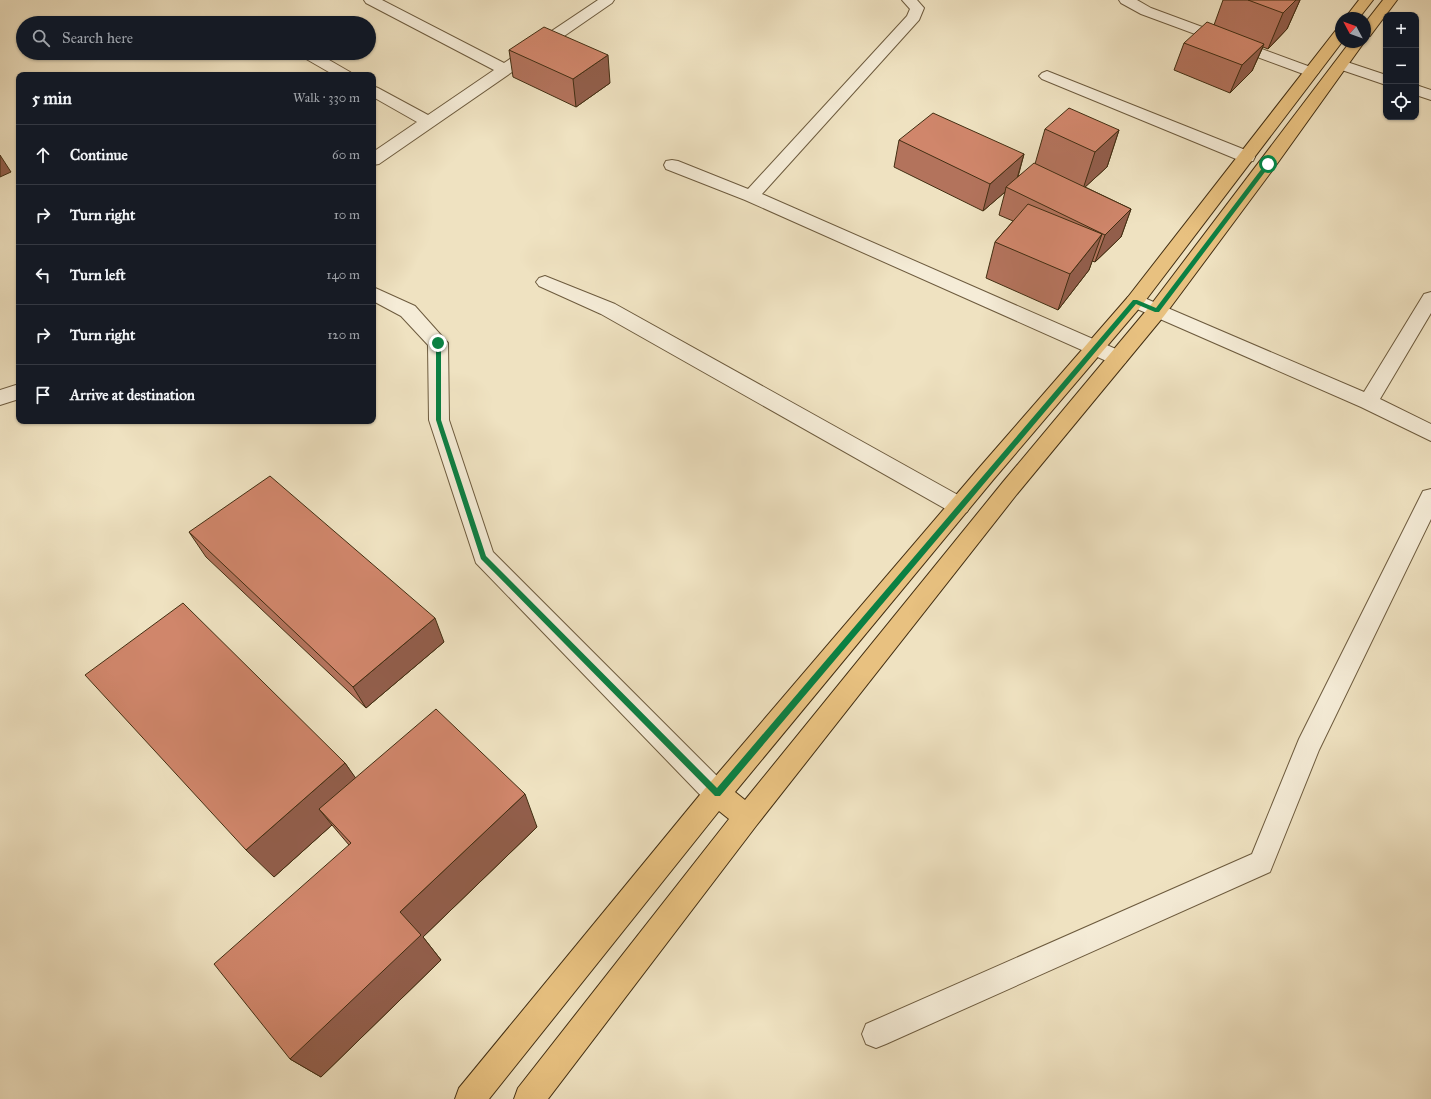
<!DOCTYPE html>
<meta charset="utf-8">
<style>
body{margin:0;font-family:"IM FELL Great Primer",serif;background:#20242c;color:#f1f3f6}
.controls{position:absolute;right:12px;top:12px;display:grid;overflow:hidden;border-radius:8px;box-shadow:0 1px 3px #0004}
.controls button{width:36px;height:36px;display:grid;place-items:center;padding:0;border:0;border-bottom:1px solid #363941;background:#171b24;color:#f1f3f6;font:20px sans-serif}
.compass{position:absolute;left:1335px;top:12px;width:36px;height:36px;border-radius:50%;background:#171b24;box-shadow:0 1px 3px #0004;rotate:311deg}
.stop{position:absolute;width:12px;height:12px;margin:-9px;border:3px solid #0b8043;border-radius:50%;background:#fff}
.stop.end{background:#0b8043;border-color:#fff;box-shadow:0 1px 4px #0008}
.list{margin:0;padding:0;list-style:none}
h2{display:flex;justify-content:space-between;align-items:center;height:52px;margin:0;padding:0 16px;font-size:17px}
h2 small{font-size:13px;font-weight:400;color:#9ea1a6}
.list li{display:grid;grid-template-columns:26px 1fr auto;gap:12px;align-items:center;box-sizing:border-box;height:60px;padding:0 16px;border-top:1px solid #363941}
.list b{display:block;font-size:15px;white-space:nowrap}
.list em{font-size:13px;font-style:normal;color:#9ea1a6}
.icon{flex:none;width:22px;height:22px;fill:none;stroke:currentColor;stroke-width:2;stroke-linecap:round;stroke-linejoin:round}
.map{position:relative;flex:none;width:1431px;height:1099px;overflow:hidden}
.search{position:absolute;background:#171b24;box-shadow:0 1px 3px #0004;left:16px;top:16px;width:360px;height:44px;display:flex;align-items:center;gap:10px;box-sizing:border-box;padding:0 14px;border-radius:22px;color:#9ea1a6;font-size:15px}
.panel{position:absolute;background:#171b24;box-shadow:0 1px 3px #0004;left:16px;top:72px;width:360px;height:352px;border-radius:8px}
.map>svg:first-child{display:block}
</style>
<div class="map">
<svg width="1431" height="1099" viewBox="0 0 1431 1099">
<rect width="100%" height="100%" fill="#efe2c1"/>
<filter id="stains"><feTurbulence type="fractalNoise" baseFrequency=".005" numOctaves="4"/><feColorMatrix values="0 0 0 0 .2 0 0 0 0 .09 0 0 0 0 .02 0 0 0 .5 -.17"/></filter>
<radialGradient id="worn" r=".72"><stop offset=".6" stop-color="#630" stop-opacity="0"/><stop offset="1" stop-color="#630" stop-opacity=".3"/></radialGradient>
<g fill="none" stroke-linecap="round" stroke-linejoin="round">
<defs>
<path id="minor" d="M364,0H382L504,63L598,0H614L612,3L379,164L373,165V152L417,122L373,97V86L378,88L428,115L494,70L366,3Z
M902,0H917L924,8L919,20L762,194L1125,353L1128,358L1125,363L1118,365L1111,363L745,200L666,169L664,165L666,161L672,160L678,161L748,189L907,16L910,9Z
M1119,0H1137L1151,8L1316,69L1319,72L1316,75L1311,77L1306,75L1141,14L1121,3Z
M299,53H317L350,72L353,75H334L301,56Z
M1341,60L1386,75V85L1336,68L1333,65L1336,62Z
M1047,71L1253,153L1255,157L1253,161L1247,162L1241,161L1042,79L1039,76L1042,73Z
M1416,85L1431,90V100L1416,95Z
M545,276L615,304L967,500L970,506L967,512L959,515L951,512L601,314L539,286L536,282L539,278Z
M373,287L415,306L448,343L449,420L493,552L726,785L730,794L726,803L717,806L708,803L476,563L429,420L428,345L401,316L373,301Z
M1431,292V313L1380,399L1431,424V441L1361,407L1128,305L1126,301L1128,297L1135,295L1142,297L1364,392L1424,294Z
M19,384V399L0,405V390Z
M1431,489V519L1319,750L1270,872L886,1044L876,1048L866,1044L862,1034L866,1024L1252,854L1299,739L1423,491Z"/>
<path id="major" d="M1359,0H1373L1359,18H1345Z
M1383,0H1397L1370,36L1365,37V23Z
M1341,29L1342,42L1142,305L993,480L735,792L745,800L1003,482L1150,306L1350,42L1365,41L1274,168L1164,316L1017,494L756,826L548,1099H514L518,1088L729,819L719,811L489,1099H455L459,1088L708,785L979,468L1128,297L1336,30Z"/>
</defs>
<use href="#minor" stroke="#6d5b3e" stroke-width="2"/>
<use href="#major" stroke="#422e12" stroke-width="2"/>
<use href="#minor" fill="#f5ecd7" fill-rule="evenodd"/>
<use href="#major" fill="#e8c180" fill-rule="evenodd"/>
</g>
<path fill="#b3735c" stroke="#422e12" d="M1223,0H1300L1287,29L1268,49L1263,47L1252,71L1230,93L1174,70L1184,43L1214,25Z
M509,50L610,83L576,107L513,77Z
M1045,129L1119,130L1107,167L1085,187L1131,209L1121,237L1095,262L1092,261L1089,270L1058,310L986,278L995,242L1013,221L999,215L1005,192L983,211L894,167L899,140L1024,154L1018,177L1035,164Z
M189,532L444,642L366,708L206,557Z
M345,763L355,778L537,827L423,937L441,960L321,1077L290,1059L349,845L332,825L274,877Z"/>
<path fill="#925e4b" stroke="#422e12" d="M1296,0H1300L1287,29L1268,49L1283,13Z
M1264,44L1252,71L1230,93L1242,65Z
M608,55L610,83L576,107L573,79Z
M1119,130L1107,167L1083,189L1095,152Z
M1024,154L1016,182L1006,187L1005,192L983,211L990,184Z
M0,155L11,172L0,177Z
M1131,209L1121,237L1095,262L1105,235Z
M1102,234L1089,270L1058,310L1070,274Z
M435,618L444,642L366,708L353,687Z
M345,763L367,794L319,809L332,825L274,877L246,850Z
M525,794L537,827L423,937L441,960L321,1077L290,1059L400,912Z"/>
<path fill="#d0866b" stroke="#422e12" d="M1248,0H1296L1283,13Z
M1207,22L1264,44L1242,65L1184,43Z
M544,27L608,55L573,79L509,50Z
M1069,108L1119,130L1095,152L1045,129Z
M933,113L1024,154L990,184L899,140Z
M1034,163L1131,209L1105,235L1006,187Z
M1028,204L1102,234L1070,274L995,242Z
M270,476L435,618L353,687L189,532Z
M183,603L345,763L246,850L85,675Z
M436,709L525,794L400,912L421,935L290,1059L214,964L351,843L319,809Z"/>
<path fill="#0b8043" d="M1266,163L1271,164L1159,312H1155L1136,304L720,796H715L481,559L436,420V343L438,341L441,343V420L486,556L717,788L1133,300H1137L1156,308Z"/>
<rect width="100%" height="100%" filter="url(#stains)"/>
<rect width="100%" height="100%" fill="url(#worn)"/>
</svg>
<div class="controls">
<button>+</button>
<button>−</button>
<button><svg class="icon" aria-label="locate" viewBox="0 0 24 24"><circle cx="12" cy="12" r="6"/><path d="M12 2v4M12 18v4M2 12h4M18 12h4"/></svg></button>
</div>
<svg class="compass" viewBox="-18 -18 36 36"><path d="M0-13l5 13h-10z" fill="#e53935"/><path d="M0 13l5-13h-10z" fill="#9ea1a6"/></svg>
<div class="stop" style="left:1268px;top:164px"></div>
<div class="stop end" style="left:438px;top:343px"></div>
<div class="search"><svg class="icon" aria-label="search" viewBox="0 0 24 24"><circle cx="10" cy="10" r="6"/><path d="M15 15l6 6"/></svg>Search here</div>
<section class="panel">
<h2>5 min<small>Walk · 330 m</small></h2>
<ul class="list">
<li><svg class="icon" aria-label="ahead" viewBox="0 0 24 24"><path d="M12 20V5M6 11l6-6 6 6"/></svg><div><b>Continue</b></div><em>60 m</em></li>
<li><svg class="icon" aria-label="right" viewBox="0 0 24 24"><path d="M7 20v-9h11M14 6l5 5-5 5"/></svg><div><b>Turn right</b></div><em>10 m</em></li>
<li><svg class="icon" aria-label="left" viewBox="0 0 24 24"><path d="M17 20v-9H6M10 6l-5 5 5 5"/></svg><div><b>Turn left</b></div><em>140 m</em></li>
<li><svg class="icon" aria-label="right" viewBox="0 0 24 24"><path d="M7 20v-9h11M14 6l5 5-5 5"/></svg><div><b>Turn right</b></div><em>120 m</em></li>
<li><svg class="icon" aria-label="arrive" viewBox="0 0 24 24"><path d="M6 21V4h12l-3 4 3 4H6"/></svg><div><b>Arrive at destination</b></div></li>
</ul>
</section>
</div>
